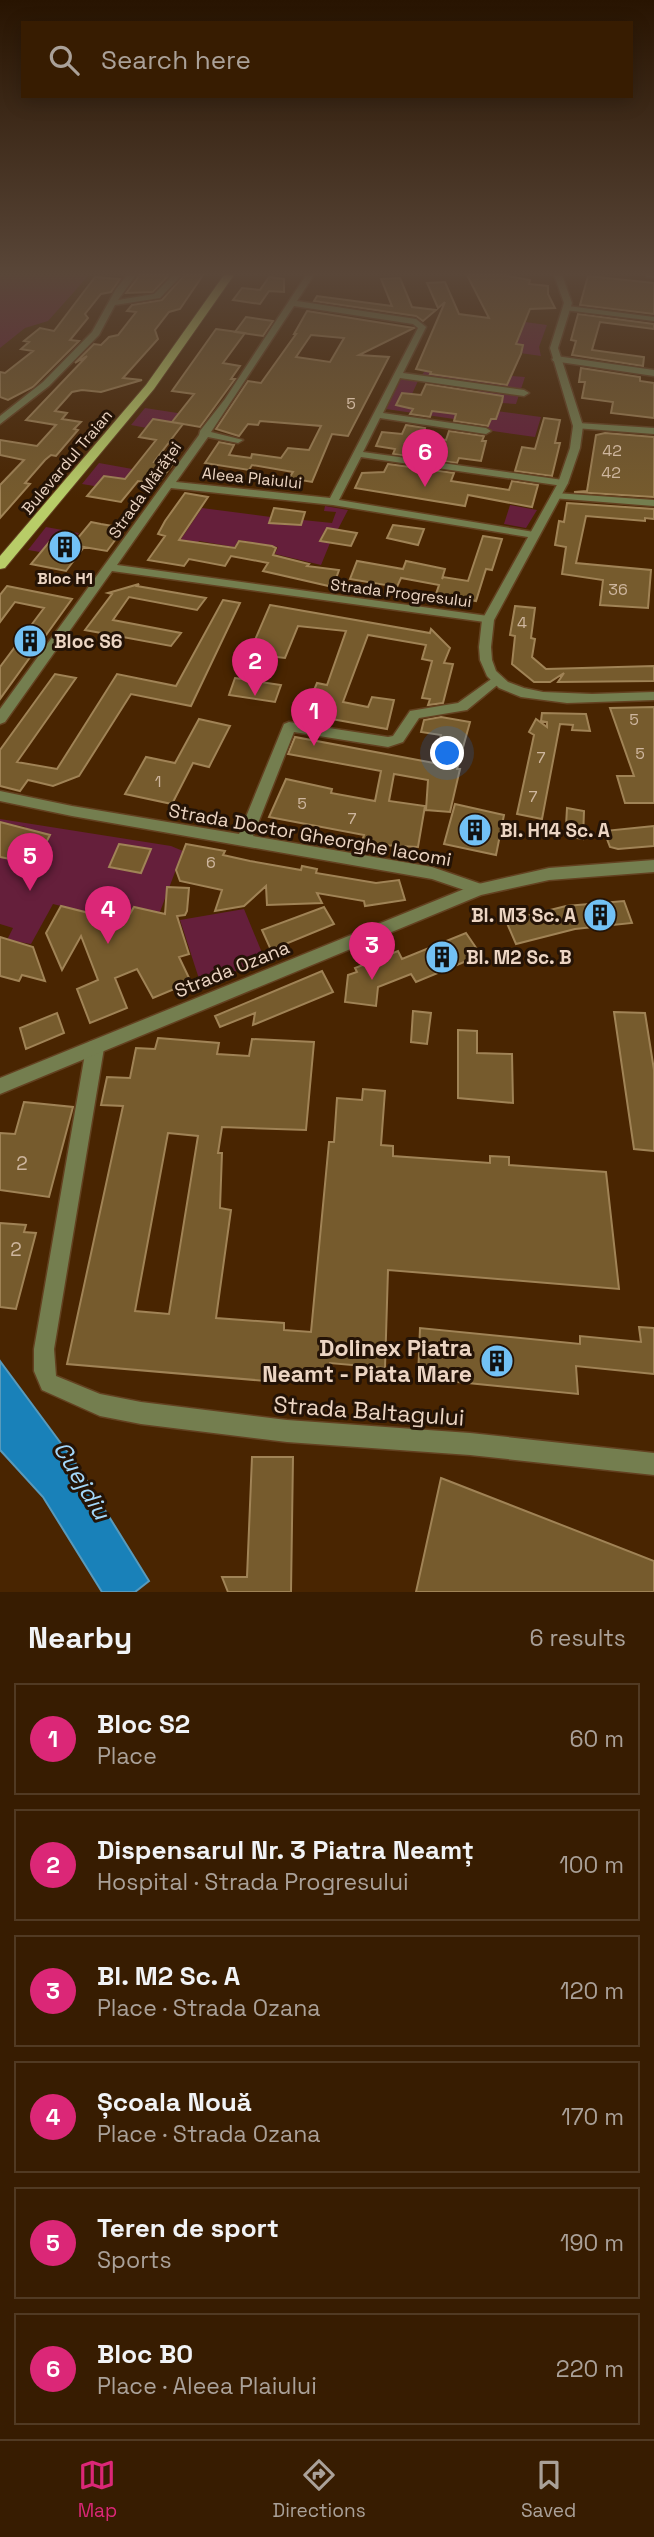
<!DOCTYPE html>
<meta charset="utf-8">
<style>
body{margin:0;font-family:"Space Grotesk",sans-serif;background:#422910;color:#f1f3f6}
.you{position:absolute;left:448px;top:754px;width:24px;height:24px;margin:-18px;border:5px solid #fff;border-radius:50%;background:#1a73e8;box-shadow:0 0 0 10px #1a73e833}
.badge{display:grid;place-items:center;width:46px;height:46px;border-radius:50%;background:#db2777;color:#fff;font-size:23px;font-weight:700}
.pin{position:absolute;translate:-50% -58px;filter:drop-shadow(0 2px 4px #0008)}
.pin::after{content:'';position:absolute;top:37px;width:24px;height:21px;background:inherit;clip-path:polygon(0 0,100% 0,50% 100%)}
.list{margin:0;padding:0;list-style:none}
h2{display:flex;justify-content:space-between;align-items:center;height:91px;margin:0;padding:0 28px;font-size:30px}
h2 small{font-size:23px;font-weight:400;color:#aaa199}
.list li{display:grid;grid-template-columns:46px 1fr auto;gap:21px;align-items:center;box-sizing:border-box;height:112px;margin:0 14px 14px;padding:0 14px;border:2px solid #513a23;border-radius:0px}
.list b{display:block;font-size:26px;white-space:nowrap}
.list p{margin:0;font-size:23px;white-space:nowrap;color:#aaa199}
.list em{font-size:23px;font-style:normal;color:#aaa199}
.icon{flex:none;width:38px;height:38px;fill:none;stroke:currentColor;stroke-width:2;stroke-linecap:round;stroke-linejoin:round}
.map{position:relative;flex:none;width:654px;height:1592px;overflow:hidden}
.search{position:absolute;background:#371c01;box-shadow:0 4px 18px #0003;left:21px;right:21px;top:21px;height:77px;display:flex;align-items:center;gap:18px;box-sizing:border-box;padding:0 24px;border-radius:0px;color:#aaa199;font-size:26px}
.sheet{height:847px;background:#371c01}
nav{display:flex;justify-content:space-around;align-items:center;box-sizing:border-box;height:98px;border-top:2px solid #513a23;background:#371c01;font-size:19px;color:#aaa199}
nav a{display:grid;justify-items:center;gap:4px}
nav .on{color:#db2777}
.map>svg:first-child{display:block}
</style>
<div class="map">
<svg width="654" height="1592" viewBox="0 0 654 1592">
<rect width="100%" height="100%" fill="#492501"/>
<path fill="#651f3b" d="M0,275H89L48,321L25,328L0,348Z
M525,322L547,325L539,347L541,356L520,353L522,345L516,344Z
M426,370L525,377L516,404L502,403L500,407L452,400L458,387L477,393L479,387L419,378Z
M401,379L418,381L412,394L402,393L396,405L496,419V411L541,417L535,437L486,430L488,424L386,409Z
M145,408L184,414L177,416L172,423L152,420L148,425L152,429L131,425Z
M99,463L138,470L131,472L124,480L104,476L98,483L100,487L82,484Z
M510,505L537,510L526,528L504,524Z
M325,506L348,510L337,531L325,530L319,541L330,543L321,565L275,554L278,547L239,540L234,547L199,541L193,549L167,537L181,539L202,508L271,517L270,522L301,525L303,520L332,523L336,512L324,511Z
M46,527L79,533L70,545L50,541L44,549L46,553L28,550Z
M0,819L171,846L183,851L158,917L151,911L137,907L125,922L53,904L31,944L7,940L13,928L0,924V853L26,827L0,822Z
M244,909L265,960L201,985L180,920Z"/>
<path fill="#1981b9" stroke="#589abc" stroke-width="2" d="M0,1361L77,1465L149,1581L135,1592H102L43,1497L0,1450Z"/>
<path fill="#765b2d" stroke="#a08356" stroke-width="2" fill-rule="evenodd" d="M140,275H169L153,292L126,293Z
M184,275H203L180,309L169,312L155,330L158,339L123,378L142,380L101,392L82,390L72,392L55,411L67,413L62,419L81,422L74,429L78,430L56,456L51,455L45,460L25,483L30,484L0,518V485L24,460L0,455V440L37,446L56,425L26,420L87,356L75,363L94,344L101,345L109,337L118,335L136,312L127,311L132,305L162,300Z
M467,275H503L530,280L529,284L548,286V294L555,308L530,309L516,344L523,345L521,354L507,385L430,374L431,372L416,369L445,302L438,308L427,283L445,282L459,314L489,318Z
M588,276L654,283V314L580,305Z
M95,277L120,279L111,292L101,294L85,314L88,318L70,340L79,341L33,387L8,400L0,397V372L5,373L33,351L21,349L29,342L24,341L40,328L54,331Z
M269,277L284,279V292L269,291L260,304L233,300L242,288L260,290Z
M400,278L412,307L436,310L423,321L416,316L314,301L317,296L392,306L381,279Z
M307,311L414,328L359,355L389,357L348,436L332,434L312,482L289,478L293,472L252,465L249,470L205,463L219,442L234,445L229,455L251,458L252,454L281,458L288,448L309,450L321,426L260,421L258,425L248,424L239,436L216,429L248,381L261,383L296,334H294ZM311,335L344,338L330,362L296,357Z
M578,314L654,324V329L600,322L592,350L644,357L643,366L572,355L576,341L571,340Z
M246,317L273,321L263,336L235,332Z
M216,329L245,333L223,363L240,366L231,379H235L200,427L172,422L194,394L172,391Z
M581,368L640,377V381L654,383V418L611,413L613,402L582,398L585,382H579Z
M426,384L503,396L502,402L496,419H491L488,426L454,421L456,414L432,411L430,417L410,414L413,409L396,405L402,393L421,395Z
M544,418L560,420L555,443H560L552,476L515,471L522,447L535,449Z
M153,419L183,424L154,462L172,465L158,484L138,481L121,502L87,496L104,476L125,479L156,440L139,437Z
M406,425L425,428L422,437L446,440L449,431L484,436L482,441H486L481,461L459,458L457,463L393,454L395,449L376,446L382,432L402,434Z
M605,433L654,437V497L574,492L587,491L596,435Z
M388,464L454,473L451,481L509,490L512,481L538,485L532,507L468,495L465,506L355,488L362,473L384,472Z
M185,493L208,497L179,540L235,548L239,541L272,546L276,548L273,555L309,564L307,566L339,570L333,587L263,571L268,563L231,556L225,566L189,559L184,566L148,560L165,536L158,534L165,521Z
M567,503L654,509V519L645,518V521L586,516L576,563L651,570L648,608L600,605L603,580L562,574L566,547L555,545L559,521L564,522Z
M274,508L305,512L301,525L269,523Z
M91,522L101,524L124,528L107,551L72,545Z
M393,525L424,529L418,545L387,538Z
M327,528L357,533L351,546L320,541Z
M483,536L502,539L492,570L486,569L476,601L436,594L439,585L401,578L397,587L350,579L357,561L403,569L406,561L445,569L442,579L443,577L468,581Z
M50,541L84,547L66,571L31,564Z
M139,584L137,586L206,598L197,610L129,597L113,620L181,633L171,646L85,630L112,594L108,593Z
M7,586L72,599L0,699V667L44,608L15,602L0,622V595Z
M223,600L240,603L191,706L131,694L79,776L53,786L28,780L20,791L0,786V750L55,674L76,678L17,762L57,769L117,674L176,686Z
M270,605L430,633L431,629L450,648L444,663L453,664L443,703L428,705L430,699L422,698L432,661L422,659L426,645L368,635L343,702L368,707L372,697L394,700L387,729L304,714L317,683L327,685L346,631L298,626L285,658L249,654Z
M515,606L535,608L531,638L535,639L532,657L546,669L654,666V681L558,682L564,673L550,682H534L512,664L515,636L510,635Z
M235,678L281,685L275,702L229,695Z
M654,707V803H625L617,776H634L610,708Z
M542,713L586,714L590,731L572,730L573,725L560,724L542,819L517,814L534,735L529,732L536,719L547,727V722L541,721Z
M441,717L470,722L457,769H460L450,812L426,810L428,780L394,774L389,801L425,806L418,847L361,844L364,835L269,817L286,779L332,789L331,793L375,801L381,771L288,754L295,737L434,763L441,735L421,732L424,720Z
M199,719L230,726L209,767L193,763L172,804L125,794L146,757L175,763Z
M455,804L504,815L496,855L444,844Z
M567,808L584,811L583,839L571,837V827L566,826Z
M0,822L50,835L35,864L0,857Z
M654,826V846L618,849L610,847L604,831Z
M119,844L151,849L141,873L109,867Z
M186,844L225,851L223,855L250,861L301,870L302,866L317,869L316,873L376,883L399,880L405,900L365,906L364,901L317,893L322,903L267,905L266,886L244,906L215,911L222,890L180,881L176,870Z
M167,887L189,888L187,911L185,915L177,916L189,954L179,957L191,982L153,998L137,969L115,978L127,1008L90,1023L77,989L98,980L81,936L62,970L46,933L61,906L125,922L134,907L165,914Z
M624,901L632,923L575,929L516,944L506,921L566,906Z
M324,907L334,924L271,950L262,930Z
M466,933L481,955L416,982L411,974L378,987L376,1006L345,1002L348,975L357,972L355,968L398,951L402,959Z
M0,937L33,947L45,981L22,975L19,981L0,976Z
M322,971L333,992L253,1025L255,1013L220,1027L215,1016Z
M413,1011L431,1013L427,1044L411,1042Z
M614,1012L645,1013L654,1070V1151L634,1149Z
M57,1013L64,1033L26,1049L20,1028Z
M458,1030L477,1031V1053L512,1054L513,1103L458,1098Z
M158,1038L219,1043L217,1054L249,1056L252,1039L314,1042L306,1130L222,1127L218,1153H222L220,1208L231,1210L216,1318L284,1323V1330L311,1332L329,1142H334L337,1098L362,1100L363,1089L385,1091L381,1145L393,1146V1156L490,1163V1156L509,1157V1165L606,1172L619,1289L388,1270L385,1368L330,1363L329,1374L279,1370L278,1382L67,1364L123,1106L101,1105L107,1077L130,1078L136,1048L155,1049ZM168,1133L198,1136L169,1314L135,1311Z
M24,1102L73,1107L49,1197L0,1190V1133L15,1134Z
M0,1223L26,1225L24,1232L36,1233L16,1309L0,1307Z
M639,1327L654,1328V1374L576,1366L578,1394L418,1378L420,1328L580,1344V1336L641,1342Z
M252,1457H293L291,1592H228L222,1577H247Z
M441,1478L654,1561V1592H416Z"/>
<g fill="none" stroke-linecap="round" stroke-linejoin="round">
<defs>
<path id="minor" d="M127,275H136L118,300L154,294L173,275H182L160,298L115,305L99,335L49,386L0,424V416L43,382L92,332L116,289Z
M306,275H314L297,301L416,319L426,327L403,373L524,390L529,393L524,396L400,378L383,413L486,428L491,431L486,434L380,418L363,452L563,480L568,483L563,486L361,457L339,500L534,532L539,535L534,538L333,505L171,488L117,565L488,616L492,617V623L112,571L5,722L0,724V709L199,435L200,431L225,399ZM294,306L413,324L418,328L330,498L176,482L208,437L238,443L243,440L211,432Z
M568,306L654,317V321L565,310L564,308Z
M556,356L654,370V376L553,361L552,359Z
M578,423L654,428V434L575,428L573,426Z
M556,493L654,500V506L552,498L551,496Z
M497,675L501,676L503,679L501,682L467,710L419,718L403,742L388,747L294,732L253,836L432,867L484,885L487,889L484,893L479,895L432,879L72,816L0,801V791L72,806L239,834L284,724L289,722L388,737L393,736L410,711L458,703Z
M95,1040L101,1042L104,1048L54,1349L56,1376L100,1394L141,1402L287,1420L470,1433L654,1453V1475L470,1455L287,1442L141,1424L100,1416L42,1390L34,1371V1349L86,1048L89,1042Z"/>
<path id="tertiary" d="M554,275H562L572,303L558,348L583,426L580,448L568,483L494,620L491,647L492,660L496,671L508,682L524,688L543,692L592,694L654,692V700L567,703L521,697L499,688L487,676L480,660L479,647L482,620L558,483L570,448L573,426L550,348L564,303Z
M646,275H654V278L647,277Z
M654,860V872L549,880L481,895L0,1094V1078L474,885L549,868Z"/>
<path id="primary" d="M224,275H234L154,389L5,568L0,569V556L146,385Z"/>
</defs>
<use href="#minor" stroke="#634120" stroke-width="3"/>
<use href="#tertiary" stroke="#634120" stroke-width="3"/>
<use href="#primary" stroke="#634120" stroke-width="2"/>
<use href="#minor" fill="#747e4f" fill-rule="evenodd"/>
<use href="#tertiary" fill="#747e4f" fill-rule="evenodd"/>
<use href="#primary" fill="#b8cd68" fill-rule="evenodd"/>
</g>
<linearGradient id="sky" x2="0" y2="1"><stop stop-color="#281401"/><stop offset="0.55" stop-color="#594638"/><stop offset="1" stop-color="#594638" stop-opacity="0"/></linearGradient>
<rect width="654" height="498" fill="url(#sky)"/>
<defs>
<symbol id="building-disc" viewBox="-11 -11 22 22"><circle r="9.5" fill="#72c1f5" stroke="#241306"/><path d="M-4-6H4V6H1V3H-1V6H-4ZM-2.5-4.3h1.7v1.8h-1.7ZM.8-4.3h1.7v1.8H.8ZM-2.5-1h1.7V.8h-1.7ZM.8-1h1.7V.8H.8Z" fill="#111"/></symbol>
</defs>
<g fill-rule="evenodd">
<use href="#building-disc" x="46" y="528" width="38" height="38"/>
<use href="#building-disc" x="11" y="622" width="38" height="38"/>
<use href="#building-disc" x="456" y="811" width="38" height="38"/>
<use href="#building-disc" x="581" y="896" width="38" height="38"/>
<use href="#building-disc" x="423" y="938" width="38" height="38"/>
<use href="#building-disc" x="478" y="1342" width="38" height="38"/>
</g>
<g text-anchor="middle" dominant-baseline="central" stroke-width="6" stroke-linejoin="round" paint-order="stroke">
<g font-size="16" fill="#ceb69e">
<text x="351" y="403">5</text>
<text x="612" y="450">42</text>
<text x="611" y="472">42</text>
<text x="618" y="589">36</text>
<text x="522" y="622">4</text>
<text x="634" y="719">5</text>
<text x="640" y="753">5</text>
<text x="541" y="757">7</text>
<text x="158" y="781">1</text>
<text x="533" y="796">7</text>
<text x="302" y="803">5</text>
<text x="352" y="818">7</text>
<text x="211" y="862">6</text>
</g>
<g font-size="16" fill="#ecd5c3" stroke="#241306">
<text transform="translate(67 462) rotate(-50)">Bulevardul Traian</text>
<text transform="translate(252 478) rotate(6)">Aleea Plaiului</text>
<text transform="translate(145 490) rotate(-55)">Strada Mărăței</text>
<text transform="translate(401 593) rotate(7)">Strada Progresului</text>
</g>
<g font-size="16" font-weight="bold" fill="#ecd5c3" stroke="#241306">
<text x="65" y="578">Bloc H1</text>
</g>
<g font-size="19" font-weight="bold" fill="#ecd5c3" stroke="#241306" text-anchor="start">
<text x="54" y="641">Bloc S6</text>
<text x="500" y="830">Bl. H14 Sc. A</text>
<text x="576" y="915" text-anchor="end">Bl. M3 Sc. A</text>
<text x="466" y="957">Bl. M2 Sc. B</text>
</g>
<g font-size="19" fill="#ecd5c3" stroke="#241306">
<text transform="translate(310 835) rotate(10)">Strada Doctor Gheorghe Iacomi</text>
<text transform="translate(232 969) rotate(-22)">Strada Ozana</text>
</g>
<g font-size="19" fill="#ceb69e">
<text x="22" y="1163">2</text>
<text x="16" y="1249">2</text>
</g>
<g font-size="23" font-weight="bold" fill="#ecd5c3" stroke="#241306" text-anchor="end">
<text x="472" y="1348">Dolinex Piatra<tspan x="472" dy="26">Neamt - Piata Mare</tspan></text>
</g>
<g font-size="23" fill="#ecd5c3" stroke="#241306">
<text transform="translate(369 1411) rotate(4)">Strada Baltagului</text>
</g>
<g font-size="24" font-style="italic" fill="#a3d7fa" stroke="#241306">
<text transform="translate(82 1480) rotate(59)">Cuejdiu</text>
</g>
</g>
</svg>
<div class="you"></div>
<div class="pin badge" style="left:314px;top:746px">1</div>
<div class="pin badge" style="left:255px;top:696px">2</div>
<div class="pin badge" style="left:372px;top:980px">3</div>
<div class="pin badge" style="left:108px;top:944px">4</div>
<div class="pin badge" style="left:30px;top:891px">5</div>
<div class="pin badge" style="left:425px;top:487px">6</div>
<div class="search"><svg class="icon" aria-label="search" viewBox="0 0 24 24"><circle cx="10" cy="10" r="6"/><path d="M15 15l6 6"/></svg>Search here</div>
</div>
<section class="sheet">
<h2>Nearby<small>6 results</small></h2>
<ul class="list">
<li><span class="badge">1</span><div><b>Bloc S2</b><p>Place</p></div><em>60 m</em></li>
<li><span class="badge">2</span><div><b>Dispensarul Nr. 3 Piatra Neamț</b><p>Hospital · Strada Progresului</p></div><em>100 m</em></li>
<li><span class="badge">3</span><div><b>Bl. M2 Sc. A</b><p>Place · Strada Ozana</p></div><em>120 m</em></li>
<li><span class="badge">4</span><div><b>Școala Nouă</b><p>Place · Strada Ozana</p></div><em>170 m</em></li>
<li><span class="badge">5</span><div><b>Teren de sport</b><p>Sports</p></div><em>190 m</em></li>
<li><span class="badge">6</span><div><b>Bloc B0</b><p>Place · Aleea Plaiului</p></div><em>220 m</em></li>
</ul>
</section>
<nav>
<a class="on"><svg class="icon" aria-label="map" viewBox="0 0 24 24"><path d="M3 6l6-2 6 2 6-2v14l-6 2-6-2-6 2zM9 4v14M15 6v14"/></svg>Map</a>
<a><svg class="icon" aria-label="directions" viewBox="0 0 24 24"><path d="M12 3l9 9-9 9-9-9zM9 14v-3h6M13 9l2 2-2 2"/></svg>Directions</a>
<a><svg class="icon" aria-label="saved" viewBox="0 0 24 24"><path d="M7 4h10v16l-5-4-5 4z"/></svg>Saved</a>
</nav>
